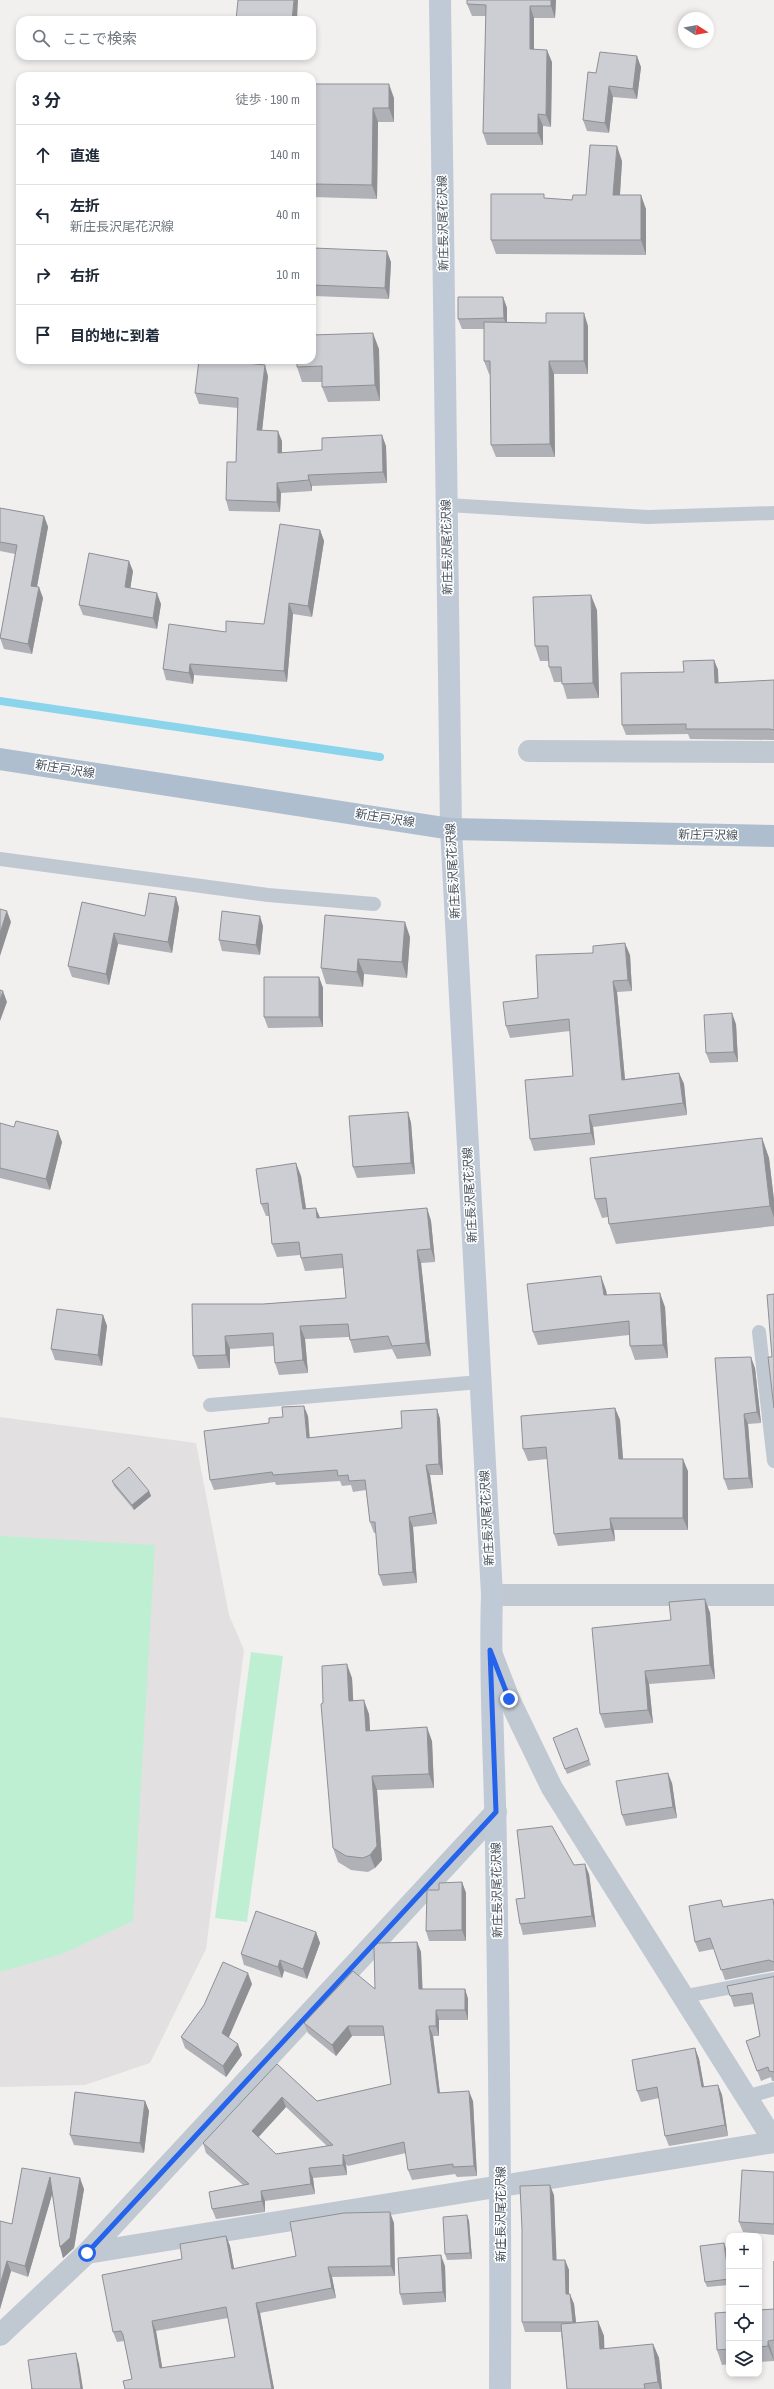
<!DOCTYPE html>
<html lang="ja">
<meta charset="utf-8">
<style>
body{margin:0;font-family:"Archivo Narrow","Noto Sans JP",sans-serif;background:#f6f6f7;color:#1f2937}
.controls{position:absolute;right:12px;bottom:12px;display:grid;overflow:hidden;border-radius:8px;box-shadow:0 2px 6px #0003}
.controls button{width:36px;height:36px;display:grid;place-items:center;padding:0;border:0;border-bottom:1px solid #e0e1e3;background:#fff;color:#1f2937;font:20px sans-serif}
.compass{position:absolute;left:678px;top:12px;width:36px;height:36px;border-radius:50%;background:#fff;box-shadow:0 2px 6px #0003;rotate:101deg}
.stop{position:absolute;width:12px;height:12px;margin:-9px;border:3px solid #2563eb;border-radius:50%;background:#fff}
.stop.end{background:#2563eb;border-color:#fff;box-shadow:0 1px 4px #0008}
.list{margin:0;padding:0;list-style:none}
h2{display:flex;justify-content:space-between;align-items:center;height:52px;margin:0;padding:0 16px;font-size:17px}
h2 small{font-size:13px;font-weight:400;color:#747a83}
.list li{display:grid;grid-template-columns:26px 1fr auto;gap:12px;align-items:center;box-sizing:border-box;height:60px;padding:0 16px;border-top:1px solid #e0e1e3}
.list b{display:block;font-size:15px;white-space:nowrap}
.list p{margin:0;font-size:13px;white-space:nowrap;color:#747a83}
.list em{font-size:13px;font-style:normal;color:#747a83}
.icon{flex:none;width:22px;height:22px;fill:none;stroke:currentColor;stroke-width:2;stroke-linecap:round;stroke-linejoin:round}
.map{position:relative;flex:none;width:774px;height:2389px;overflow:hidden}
.search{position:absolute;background:#fff;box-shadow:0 2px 6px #0003;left:16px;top:16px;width:300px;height:44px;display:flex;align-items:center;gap:10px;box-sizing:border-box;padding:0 14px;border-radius:12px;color:#747a83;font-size:15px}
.panel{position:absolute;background:#fff;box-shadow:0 2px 6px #0003;left:16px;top:72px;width:300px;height:292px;border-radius:12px}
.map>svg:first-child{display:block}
</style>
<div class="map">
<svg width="774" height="2389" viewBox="0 0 774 2389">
<rect width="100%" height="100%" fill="#f2efef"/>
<path fill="#e3e0e1" d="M0,1417L196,1443L229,1615L244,1650L206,1949L150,2063L85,2085L0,2087Z"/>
<path fill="#beefd2" d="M0,1536L155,1545L133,1921L62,1954L0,1972Z
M251,1652L283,1656L247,1922L215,1918Z"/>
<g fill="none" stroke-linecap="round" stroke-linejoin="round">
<path stroke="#8bd5ec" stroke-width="8" d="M0,701L380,757"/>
<path stroke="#c0c9d1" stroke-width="14" d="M447,505L648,517L774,513
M0,859L268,895L374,904
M759,1332L774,1461
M210,1405L480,1382
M681,1997L774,1979
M746,2097L774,2089"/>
<path stroke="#c0c9d1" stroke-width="22" d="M529,751L774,752
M492,1595H774
M492,1655L509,1699L552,1788L774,2141
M87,2253L774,2142
M0,2335L87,2253L496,1812"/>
<path stroke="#c0cad6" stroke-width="22" d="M440,0L451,829L492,1595C489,1680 495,1765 496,1850C499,2030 501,2209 500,2389"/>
<path stroke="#afbece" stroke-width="22" d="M0,759L451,829L774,836"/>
</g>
<path fill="#afb1b6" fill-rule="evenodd" d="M467,0H556L555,18H534V49L552,62L551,127L543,126V145H487L483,133L486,16H472L467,4Z
M641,67L637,99L613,97L609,133L587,131L583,120L596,73Z
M312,84L394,98V122H378L377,199L312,197Z
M622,161L620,195L646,209V255L496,254L491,240L546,198L572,200L586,195Z
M312,245H314V248L391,262L389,299L314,296V298H312Z
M503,297L507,308V322L588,326V374H554L555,457H496L491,445L490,374H489L484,361V329H462L458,319Z
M379,349L380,401L328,402L322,387V382H302L297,367Z
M268,376L262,430L282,441V453L386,446L387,483L312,486V491L281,493L280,512L229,511L226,500L236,462L238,408L199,404L195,393Z
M0,508L44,516L48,527L37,587L43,598L32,654L4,649L0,638L15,554L0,551Z
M320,530L324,541L312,617L293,614L287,682L194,675L193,684L166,680L163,669L226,632L264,624Z
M133,571L130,588L161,604L157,629L83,615L79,605Z
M597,610L599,698L567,699L562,682H554L549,667V661H540L535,646Z
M714,660L718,670V683L774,680V740L690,739L688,734L626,735L622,725L684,672Z
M176,897L179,908L172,953L118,944L109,985L72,977L68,966L82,902L145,916Z
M263,926L260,955L222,951L219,940Z
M410,937L407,978L364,974L363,987L326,984L321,968Z
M630,955L632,991L617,992L625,1079L679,1073L684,1084L687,1115L593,1127L595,1145L534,1151L530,1139L573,1076L570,1031L510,1038L506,1026L538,998Z
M319,977L323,988V1027L268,1028L264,1017Z
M736,1024L738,1062L710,1063L706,1053Z
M408,1112L411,1123L415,1174L357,1178L353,1167Z
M0,1123L62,1142L50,1190L0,1178Z
M762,1138L769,1158L774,1200V1226L616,1244L609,1224L608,1217L602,1218L595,1199Z
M301,1176L306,1208L320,1218L427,1208L431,1221L435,1262L421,1263L431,1356L397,1359L392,1349L354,1353L350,1340L349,1337L305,1339L308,1373L279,1375L275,1363L274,1346L230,1349V1368L198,1369L193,1356L263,1304L346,1298L343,1268L305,1271L301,1258L300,1255L277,1257L272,1244L270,1216H266L261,1204Z
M606,1290L607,1295L665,1307L668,1358L635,1360L630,1346L629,1335L538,1345L533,1332Z
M103,1315L107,1326L102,1366L55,1360L51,1349Z
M755,1368L761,1423L748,1424L753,1488L728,1490L724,1479Z
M615,1408L620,1420L623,1459L688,1471V1530H614L615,1541L558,1546L554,1534L547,1459L528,1461L523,1449Z
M437,1409L440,1419L443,1475H430L437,1524L413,1527L417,1583L383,1586L379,1575L376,1533H374L370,1522L366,1490L353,1492L351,1485L342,1486L340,1481L276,1485L275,1482L214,1490L210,1480L269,1423L308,1416L310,1438L402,1428Z
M112,1481L149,1491L151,1496L134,1510L114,1486Z
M705,1599L710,1613L715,1679L649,1684L653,1723L605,1728L600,1714L671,1620Z
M352,1678L353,1701L369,1714L370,1731L432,1741L434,1788L377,1790L382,1860L375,1868L368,1872L351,1870L338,1862L333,1848L323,1703Z
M577,1728L591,1765L567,1774L553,1738Z
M672,1783L677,1818L626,1826L622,1815Z
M574,1865L589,1874L596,1927L523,1935L520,1924L525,1898Z
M462,1882L466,1893V1941H429L426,1931L439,1890Z
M773,1899L774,1903V1971H772L725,1980L714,1949L699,1952L695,1942L724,1907Z
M316,1932L320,1943L307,1979L284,1971L282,1978L244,1965L241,1954Z
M417,1942L421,1952L422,1989H465L468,1999V2020H439V2036H433L440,2093L473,2101L477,2176L457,2177L455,2174L412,2180L408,2170L406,2153L348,2166L346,2164L347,2175L313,2178L315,2194L265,2201V2212L216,2219L212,2209L243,2185L206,2153L203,2143L277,2064L317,2101L391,2084L384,2036H352L336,2056L308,2033L304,2023L375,1989ZM286,2107L327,2146L276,2154L258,2137Z
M774,1976V2081H772L771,2077L761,2081L746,2041L760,2036L754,2004L734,2007L727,1986L772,1977Z
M252,1984L228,2038L242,2055L226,2077L185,2048L181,2037Z
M695,2048L699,2059L704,2087L718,2085L722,2095L728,2136L669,2146L665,2136L659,2098L641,2102L637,2091Z
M145,2101L149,2111L144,2153L74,2145L70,2135Z
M22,2168L84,2189L74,2248L63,2258L52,2194L28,2277L11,2271L0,2309V2221L12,2224Z
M774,2172V2235L743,2232L739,2222Z
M554,2195L556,2260H565L569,2270V2294L574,2304L576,2323L598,2321L604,2336V2349L653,2344L659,2358L662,2389H567L561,2332H525L522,2322Z
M467,2215L469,2221L472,2259L447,2260L445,2254Z
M394,2223L395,2276L332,2277L336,2298L260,2313L274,2389H125L132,2379L124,2341L117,2342L113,2332L182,2259L226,2236L230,2246L234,2269L296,2256ZM228,2318L235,2357L162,2368L156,2331Z
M726,2249L729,2271V2285L707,2287L705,2282Z
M774,2261V2361L759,2362V2310L774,2309Z
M445,2266L446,2302L403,2305L400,2294Z
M729,2312V2364L722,2365L717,2350Z"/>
<path fill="#8f9094" d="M294,0H298L297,20H292Z
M551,0H556L555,18L551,6Z
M530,6L534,18V61L530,49Z
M547,50L552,62L551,127L546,115Z
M637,56L641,67L637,99L633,89Z
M389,84L394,98V122L389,108Z
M609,86L613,97L609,133L605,123Z
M373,108L378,122L377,199L372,185Z
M538,114L543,126V145L538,133Z
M617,146L622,161L619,209L613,195Z
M641,195L646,209V255L641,240Z
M387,251L391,262L389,299L385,288Z
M312,289L314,296V298L312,292Z
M503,297L507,308V329L504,318Z
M584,313L588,326V374L584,361Z
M373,333L379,349L380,401L375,385Z
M549,361L554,374L555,457L550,444Z
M265,365L268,376L261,441L257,430Z
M278,431L282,441V464L278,453Z
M382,435L386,446L387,483L383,472Z
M308,475L312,486V491L309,480Z
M277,483L281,493L280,512L277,502Z
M44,516L48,527L35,597L31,586Z
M320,530L324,541L312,617L308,606Z
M129,561L133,571L129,597L125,587Z
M39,587L43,598L32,654L28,644Z
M157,593L161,604L157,629L153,618Z
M591,595L597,610L599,698L593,683Z
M289,603L293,614L287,682L284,671Z
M714,660L718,670L719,694L715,683Z
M190,664L194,675L193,684L189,673Z
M176,897L179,908L172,953L168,942Z
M7,911L11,922L0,956V933Z
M260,916L263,926L260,955L256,945Z
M405,922L410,937L407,978L402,962Z
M114,933L118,944L109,985L106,974Z
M625,943L630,955L632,991L628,980Z
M358,959L364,974L363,987L357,972Z
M319,977L323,988V1027L319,1017Z
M613,981L617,992L626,1091L622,1080Z
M3,991L7,1002L0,1021V1000Z
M732,1013L736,1024L738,1062L734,1052Z
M679,1073L684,1084L687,1115L683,1103Z
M408,1112L411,1123L415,1174L411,1163Z
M589,1115L593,1127L595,1145L591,1133Z
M58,1131L62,1142L50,1190L46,1179Z
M762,1138L769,1158L774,1200V1218L770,1206Z
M296,1163L301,1176L308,1222L303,1209Z
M316,1208L321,1220L317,1218Z
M427,1208L431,1221L435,1262L431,1249Z
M417,1250L421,1263L431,1356L426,1343Z
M601,1276L606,1290L609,1309L604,1295Z
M660,1293L665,1307L668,1358L663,1345Z
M103,1315L107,1326L102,1366L98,1355Z
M300,1326L305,1339L308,1373L303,1360Z
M225,1336L230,1349V1368L226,1355Z
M751,1357L755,1368L761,1423L757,1412Z
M304,1406L308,1416L310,1449L307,1438Z
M615,1408L620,1420L624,1472L619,1459Z
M437,1409L440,1419L443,1475L439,1464Z
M744,1414L748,1424L753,1488L749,1478Z
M683,1459L688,1471V1530L683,1518Z
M426,1465L430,1475L437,1524L433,1513Z
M149,1491L151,1496L134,1510L132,1505Z
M409,1517L413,1527L417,1583L413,1572Z
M610,1518L614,1530L615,1541L611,1529Z
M705,1599L710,1613L715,1679L710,1665Z
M347,1664L352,1678L354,1715L349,1701Z
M645,1671L649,1684L653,1723L648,1710Z
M364,1700L369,1714L371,1744L366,1731Z
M427,1727L432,1741L434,1788L429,1774Z
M668,1773L672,1783L677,1818L673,1807Z
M372,1776L377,1790L382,1860L375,1868L370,1855Z
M585,1864L589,1874L596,1927L592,1916Z
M462,1882L466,1893V1941L462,1930Z
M316,1932L320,1943L307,1979L303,1969Z
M417,1942L421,1952L423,1999L419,1989Z
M280,1960L284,1971L282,1978L278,1967Z
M248,1973L252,1984L226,2044L222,2033Z
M465,1989L468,1999V2020L465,2010Z
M436,2010L439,2020V2036L436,2026Z
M348,2026L352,2036L336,2056L332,2045Z
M429,2026L433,2036L441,2103L438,2093Z
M238,2044L242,2055L226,2077L223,2066Z
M695,2048L699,2059L706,2098L702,2087Z
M718,2085L722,2095L728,2136L725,2125Z
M469,2091L473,2101L477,2176L474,2166Z
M282,2097L286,2107L255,2141L252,2131Z
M145,2101L149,2111L144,2153L140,2143Z
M343,2154L346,2164L347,2175L343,2165Z
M309,2168L313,2178L315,2194L311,2184Z
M50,2177L54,2188L28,2277L25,2266Z
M80,2178L84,2189L74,2248L63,2258L60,2247Z
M550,2185L554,2195L557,2270L553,2260Z
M261,2191L265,2201V2212L262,2201Z
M390,2212L394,2223L395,2276L391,2266Z
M467,2215L469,2221L472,2259L470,2253Z
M226,2236L230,2246L236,2279L232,2269Z
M724,2243L726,2249L729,2271V2280Z
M441,2255L445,2266L446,2302L443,2292Z
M565,2260L569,2270V2304L566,2294Z
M7,2261L11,2271L0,2309V2285Z
M328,2267L332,2277L336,2298L332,2288Z
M570,2294L574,2304L577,2332L573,2322Z
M256,2303L260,2313L274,2389H272Z
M152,2321L156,2331L164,2378L160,2368Z
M598,2321L604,2336L605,2364L600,2349Z
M768,2341L773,2355L774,2361L768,2346Z
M653,2344L659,2358L662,2389H660L658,2382Z
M76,2353L79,2364L83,2389H81Z"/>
<path fill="#ccced4" stroke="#8f9094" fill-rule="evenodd" d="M238,0H294L292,20H236Z
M467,0H551V6H530V49L547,50L546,115L538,114V133H483L486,5L467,4Z
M600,52L637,56L633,89L609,86L605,123L583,120L588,72L596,73Z
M312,84H389V108H373L372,185L312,184Z
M590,145L617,146L613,195H641V240H491V194H544V198L572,200L573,195H586Z
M312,245H314L313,248L387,251L385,288L312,285Z
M458,297H503L504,318L458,319Z
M546,313H584V361H549L550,444L491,445L490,361H484V322L546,323Z
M373,333L375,385L322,387V366L297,367V360H312V335Z
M199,360H219L265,365L257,430L278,431V453L322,450V438L382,435L383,472L308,475L309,480L277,483V502L226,500L227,462H236L238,398L195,393Z
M0,508L44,516L31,586L39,587L28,644L0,638L17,545L0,542Z
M280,524L320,530L308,606L289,603L284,671L190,664L189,673L163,669L169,624L226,632V621L264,624Z
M89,553L129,561L125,587L157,593L153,618L79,605Z
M591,595L593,683L562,684L561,667H549L548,646H535L533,597Z
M714,660L715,683L774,680V730L770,729H686V724L622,725L621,673L684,672L683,661Z
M149,893L176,897L168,942L114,933L106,974L68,966L82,902L145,916Z
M0,909L7,911L0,933Z
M222,911L260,916L256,945L219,940Z
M325,915L405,922L402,962L358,959L357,972L321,968Z
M625,943L628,980L613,981L622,1080L679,1073L683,1103L589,1115L591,1133L530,1139L525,1080L573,1076L569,1019L506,1026L503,1002L538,998L536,955L593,953V946Z
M264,977H319V1017H264Z
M0,990L3,991L0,1000Z
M732,1013L734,1052L706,1053L704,1015Z
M408,1112L411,1163L353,1167L349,1116Z
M16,1121L58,1131L46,1179L0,1168V1123L14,1127Z
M762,1138L770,1206L609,1224L606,1198L595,1199L590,1158Z
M296,1163L303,1209L316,1208L317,1218L427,1208L431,1249L417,1250L426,1343L392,1346L388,1336L350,1340L348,1324L300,1326L303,1360L275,1363L273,1333L225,1336L226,1355L193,1356L192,1304H263L346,1298L342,1254L301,1258L299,1242L272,1244L268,1203L261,1204L256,1169Z
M601,1276L604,1295L660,1293L663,1345L630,1346L629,1321L533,1332L527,1284Z
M774,1294V1408L768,1357H772L767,1295Z
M57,1309L103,1315L98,1355L51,1349Z
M751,1357L757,1412L744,1414L749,1478L724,1479L715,1358Z
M304,1406L307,1438L402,1428L401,1411L437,1409L439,1464L426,1465L433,1513L409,1517L413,1572L379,1575L375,1522H370L365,1480L349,1481L348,1475L338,1476L337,1470L273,1475L272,1472L210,1480L204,1431L269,1423V1418L283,1417L282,1407Z
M615,1408L619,1459H683V1518H610L611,1529L554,1534L546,1447L523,1449L521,1416Z
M129,1467L149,1491L132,1505L112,1481Z
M705,1599L710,1665L645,1671L648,1710L600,1714L592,1628L671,1620L669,1602Z
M347,1664L349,1701L364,1700L366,1731L427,1727L429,1774L372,1776L377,1846L370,1855L363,1858L346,1856L333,1848L321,1704L323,1703L322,1666Z
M577,1728L589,1760L565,1769L553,1738Z
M668,1773L673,1807L622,1815L616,1781Z
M552,1826L574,1865L585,1864L592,1916L520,1924L516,1899L525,1898L517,1830Z
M462,1882V1930L426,1931L427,1890H439V1883Z
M773,1899L774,1907V1962L769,1960L721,1970L710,1938L695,1942L689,1906L721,1900L723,1907Z
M256,1911L316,1932L303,1969L280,1960L278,1967L241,1954Z
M417,1942L419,1989H465V2010H436V2026H429L438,2093L469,2091L474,2166L453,2167V2164L408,2170L404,2142L345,2156L343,2154V2165L309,2168L311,2184L261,2191L262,2201L212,2209L209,2192L249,2184L203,2143L277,2064L317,2101L391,2084L383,2026H348L332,2045L304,2023L353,1971L375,1989L374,1947L378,1943ZM282,2097L333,2145L276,2154L252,2131Z
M223,1962L248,1973L222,2033L238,2044L223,2066L181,2037L204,2005Z
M774,1976V2072L769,2071L768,2067L757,2071L746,2041L760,2036L752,1993L730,1996L727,1986L772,1977Z
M695,2048L702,2087L718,2085L725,2125L665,2136L657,2087L637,2091L632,2060Z
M75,2092L145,2101L140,2143L70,2135Z
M22,2168L80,2178L70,2238L60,2247L50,2177L25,2266L7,2261L0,2285V2221L12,2224Z
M742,2170L774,2172V2224L739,2222Z
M550,2185L553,2260H565L566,2294H570L573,2322H522V2229L520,2186Z
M390,2212L391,2266L328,2267L332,2288L256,2303L272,2389H125L123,2381L132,2379L123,2335L121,2331L113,2332L102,2275L182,2259L180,2244L226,2236L232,2269L296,2256L290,2222L344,2213ZM226,2307L235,2357L160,2368L152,2321Z
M467,2215L470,2253L445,2254L443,2217Z
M724,2243L729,2279L705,2282L700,2246Z
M441,2255L443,2292L400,2294L398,2258Z
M774,2261V2340L768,2341V2346L759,2347V2310L774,2309Z
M729,2312V2349L717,2350L715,2313Z
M598,2321L600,2349L653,2344L658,2382L644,2384L645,2389H567L561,2324Z
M76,2353L81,2389H31H32L28,2360Z"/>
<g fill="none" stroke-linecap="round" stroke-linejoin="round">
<path stroke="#2563eb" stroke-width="5" d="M87,2253L496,1812L490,1650L509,1699"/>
</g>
<g text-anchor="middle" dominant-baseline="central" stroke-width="3" stroke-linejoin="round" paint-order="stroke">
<g font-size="12" fill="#47525d" stroke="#fff">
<text transform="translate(443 223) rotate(-91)">新庄長沢尾花沢線</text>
<text transform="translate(447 547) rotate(-91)">新庄長沢尾花沢線</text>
<text transform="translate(65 769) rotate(9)">新庄戸沢線</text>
<text transform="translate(385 818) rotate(9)">新庄戸沢線</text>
<text transform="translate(708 835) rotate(1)">新庄戸沢線</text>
<text transform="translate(453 871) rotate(-93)">新庄長沢尾花沢線</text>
<text transform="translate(470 1195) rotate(-93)">新庄長沢尾花沢線</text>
<text transform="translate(487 1518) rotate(-93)">新庄長沢尾花沢線</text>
<text transform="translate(497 1890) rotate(-91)">新庄長沢尾花沢線</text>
<text transform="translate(501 2214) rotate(-90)">新庄長沢尾花沢線</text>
</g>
</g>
</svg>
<div class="controls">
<button>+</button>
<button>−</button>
<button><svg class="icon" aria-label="locate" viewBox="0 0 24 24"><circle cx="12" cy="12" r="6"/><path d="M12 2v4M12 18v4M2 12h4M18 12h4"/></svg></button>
<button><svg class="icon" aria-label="layers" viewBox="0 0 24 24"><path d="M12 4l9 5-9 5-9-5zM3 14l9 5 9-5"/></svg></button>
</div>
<svg class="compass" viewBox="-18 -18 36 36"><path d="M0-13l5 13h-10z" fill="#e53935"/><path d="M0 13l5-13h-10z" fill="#747a83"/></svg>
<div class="stop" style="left:87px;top:2253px"></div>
<div class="stop end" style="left:509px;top:1699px"></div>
<div class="search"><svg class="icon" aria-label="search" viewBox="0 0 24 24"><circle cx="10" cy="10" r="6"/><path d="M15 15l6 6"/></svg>ここで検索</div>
<section class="panel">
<h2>3 分<small>徒歩 · 190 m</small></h2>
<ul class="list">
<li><svg class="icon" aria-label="ahead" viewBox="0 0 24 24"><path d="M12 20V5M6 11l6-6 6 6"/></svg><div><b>直進</b></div><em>140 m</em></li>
<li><svg class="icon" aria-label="left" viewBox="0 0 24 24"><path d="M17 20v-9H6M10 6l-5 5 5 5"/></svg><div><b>左折</b><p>新庄長沢尾花沢線</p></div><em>40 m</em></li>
<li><svg class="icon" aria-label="right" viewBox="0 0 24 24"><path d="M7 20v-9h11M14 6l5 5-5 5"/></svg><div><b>右折</b></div><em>10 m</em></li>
<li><svg class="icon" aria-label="arrive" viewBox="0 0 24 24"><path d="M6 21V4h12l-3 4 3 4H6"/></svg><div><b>目的地に到着</b></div></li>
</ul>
</section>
</div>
